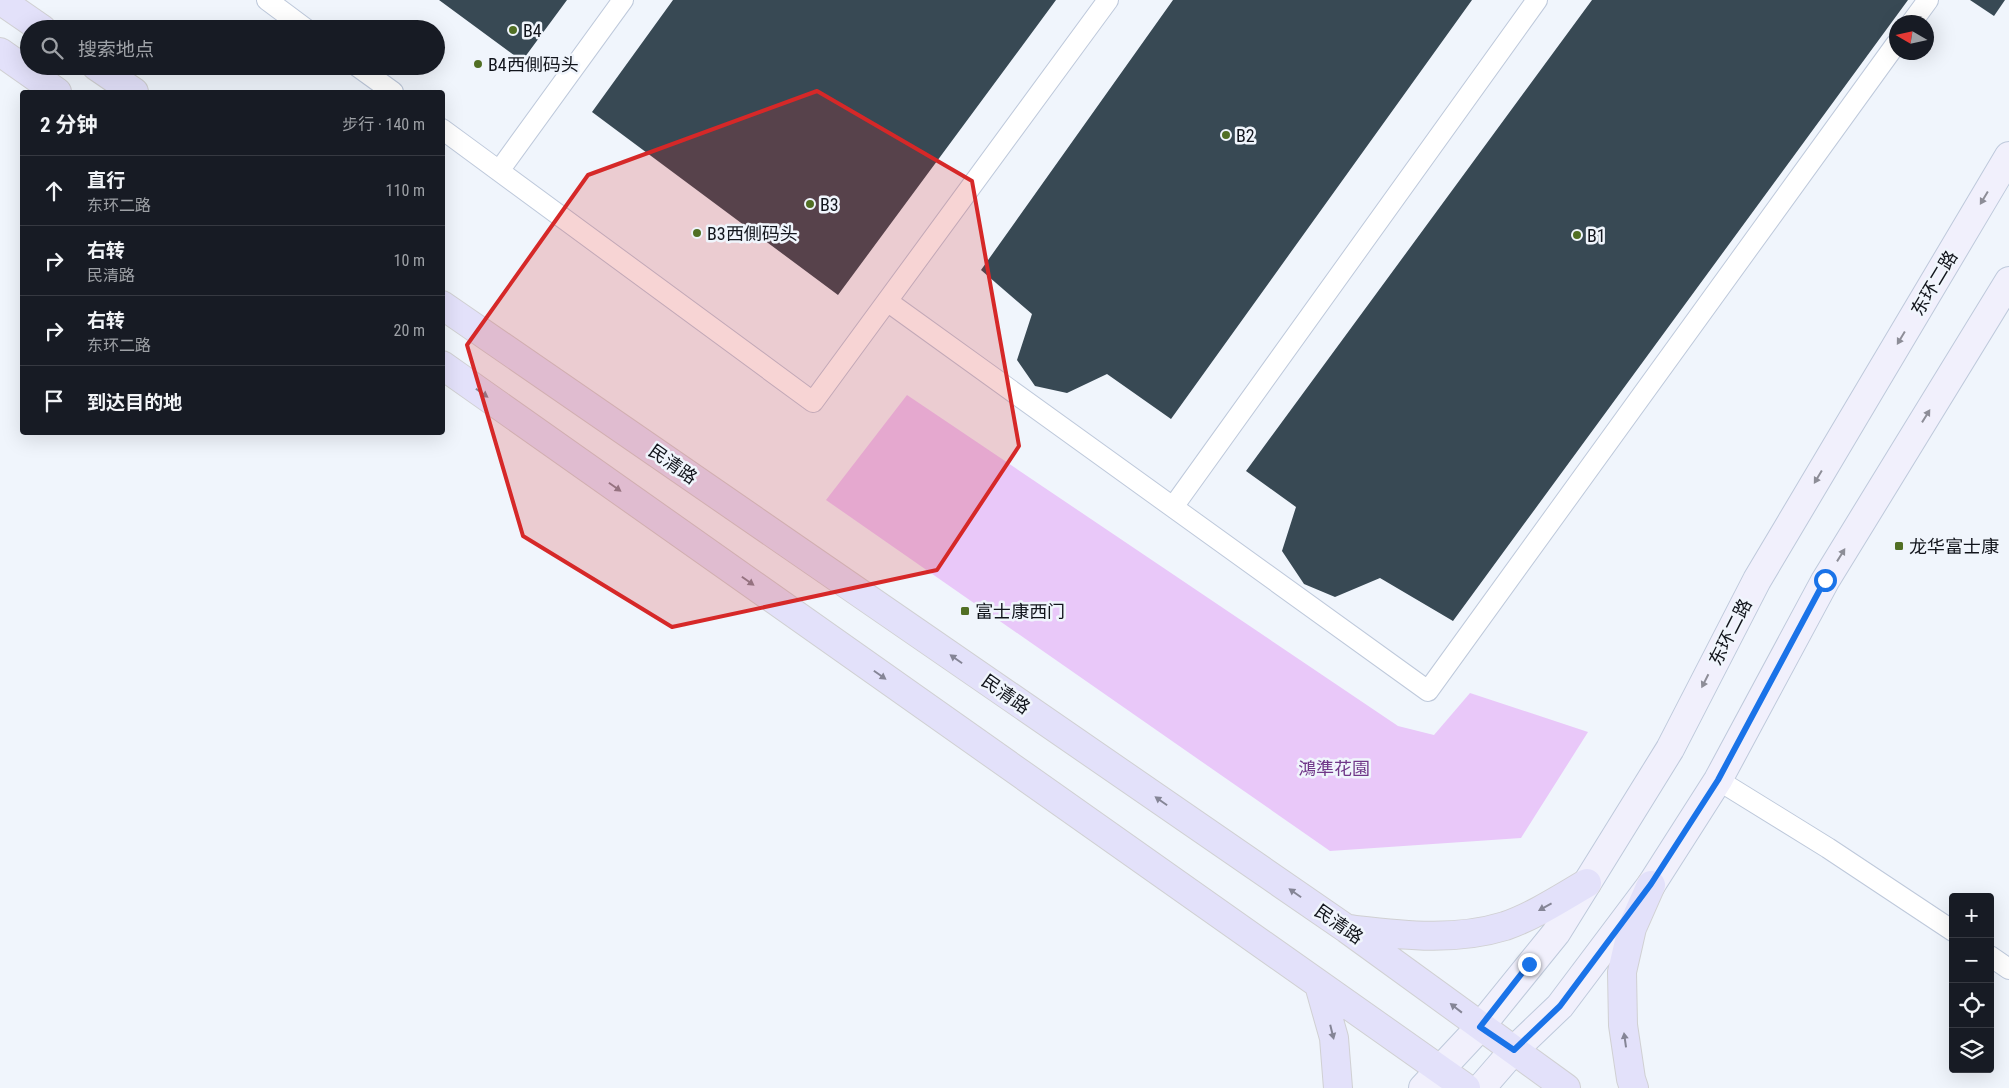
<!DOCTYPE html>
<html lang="zh">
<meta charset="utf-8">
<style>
body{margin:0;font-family:"Roboto Condensed","Noto Sans SC",sans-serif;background:#20242c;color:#f1f3f6}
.controls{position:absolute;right:15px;bottom:15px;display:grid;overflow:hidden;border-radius:5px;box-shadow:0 5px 20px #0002}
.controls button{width:45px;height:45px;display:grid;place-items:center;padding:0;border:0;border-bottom:1px solid #363941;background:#171b24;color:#f1f3f6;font:25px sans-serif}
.compass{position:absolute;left:1889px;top:15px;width:45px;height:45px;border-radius:50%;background:#171b24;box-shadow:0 5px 20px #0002;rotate:279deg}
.stop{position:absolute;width:15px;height:15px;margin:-11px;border:4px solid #1a73e8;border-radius:50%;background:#fff}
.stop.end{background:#1a73e8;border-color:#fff;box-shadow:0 1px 5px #0008}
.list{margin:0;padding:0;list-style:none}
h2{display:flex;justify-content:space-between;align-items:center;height:65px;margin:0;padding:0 20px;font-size:21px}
h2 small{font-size:16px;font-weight:400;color:#9ea1a6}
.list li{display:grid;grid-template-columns:32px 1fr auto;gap:15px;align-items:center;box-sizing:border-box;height:70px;padding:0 20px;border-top:1px solid #363941}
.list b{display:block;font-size:19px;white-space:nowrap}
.list p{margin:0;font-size:16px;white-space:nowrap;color:#9ea1a6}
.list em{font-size:16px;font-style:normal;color:#9ea1a6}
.icon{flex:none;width:28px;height:28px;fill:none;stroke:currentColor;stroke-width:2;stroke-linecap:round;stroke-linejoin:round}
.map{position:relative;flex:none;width:2009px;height:1088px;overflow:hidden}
.search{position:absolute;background:#171b24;box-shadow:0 5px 20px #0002;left:20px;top:20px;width:425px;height:55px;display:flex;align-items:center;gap:12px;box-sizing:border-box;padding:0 18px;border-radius:28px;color:#9ea1a6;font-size:19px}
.panel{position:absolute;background:#171b24;box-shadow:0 5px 20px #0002;left:20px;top:90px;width:425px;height:345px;border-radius:5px}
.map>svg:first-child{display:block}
</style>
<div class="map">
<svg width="2009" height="1088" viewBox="0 0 2009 1088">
<rect width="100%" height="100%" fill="#f0f5fc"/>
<path fill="#e9c8f9" d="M907,395L1398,726L1434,735L1470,693L1588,732L1521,838L1330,851L826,500Z"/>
<path fill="#384954" d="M439,0H567L522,61Z
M673,0H1056L838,295L592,112Z
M1173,0H1472L1171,419L1107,374L1067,393L1035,386L1017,360L1032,314L981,270Z
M1592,0H1908L1453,621L1380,578L1335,597L1304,584L1282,551L1296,507L1246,471Z
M1970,0H2005L1994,16Z"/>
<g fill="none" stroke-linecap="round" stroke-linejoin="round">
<defs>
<path id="service" d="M267,0L306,29
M1912,22L1928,0
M357,66L393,92
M442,129L813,402L1108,0
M499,171L623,0
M887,301L1428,691L1896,44
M1173,507L1537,0
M1718,780L1828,848L1953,931
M1990,956L2009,969"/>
<path id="secondary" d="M1423,1088L1480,1027L1556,933L1587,883L1670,749L1757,580L2009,156
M1481,1088L1514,1050L1560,1006L1651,885L1718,780L1825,581L2009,281"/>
<path id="primary" d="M0,0L42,29
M0,52L57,92
M96,66L134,92
M442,305L1347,929L1566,1088
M442,365L1466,1088
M1348,929C1401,935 1453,942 1505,926C1534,916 1561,898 1587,883
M1319,985L1334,1038L1338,1088
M1634,1088L1631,1079L1623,1025L1622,972L1632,928L1651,885"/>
</defs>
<use href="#service" stroke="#bec9db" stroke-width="22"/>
<use href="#secondary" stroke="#bec9db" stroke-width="30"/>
<use href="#primary" stroke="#d0d0d2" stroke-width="30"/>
<use href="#service" stroke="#fff" stroke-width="20"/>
<use href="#secondary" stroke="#f1f0fc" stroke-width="28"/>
<use href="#primary" stroke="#e3e1fa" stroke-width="28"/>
</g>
<defs><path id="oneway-solid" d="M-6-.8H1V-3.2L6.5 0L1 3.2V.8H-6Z" transform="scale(1.25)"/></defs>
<g fill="#8d8d97">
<use href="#oneway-solid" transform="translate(1984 198) rotate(121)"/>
<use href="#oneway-solid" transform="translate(1901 338) rotate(121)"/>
<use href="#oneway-solid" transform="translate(1926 416) rotate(-58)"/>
<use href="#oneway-solid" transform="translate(1818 477) rotate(121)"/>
<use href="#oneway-solid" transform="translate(1841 555) rotate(-58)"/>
<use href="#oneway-solid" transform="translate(1705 681) rotate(117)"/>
</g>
<g fill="#858596">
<use href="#oneway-solid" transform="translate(482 393) rotate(35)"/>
<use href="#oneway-solid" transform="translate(615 487) rotate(35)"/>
<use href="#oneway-solid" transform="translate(748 581) rotate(35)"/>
<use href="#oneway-solid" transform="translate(956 659) rotate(-145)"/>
<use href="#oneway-solid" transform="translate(880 675) rotate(35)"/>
<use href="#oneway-solid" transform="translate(1161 801) rotate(-145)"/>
<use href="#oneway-solid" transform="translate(1295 893) rotate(-145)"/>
<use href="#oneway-solid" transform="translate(1545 907) rotate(151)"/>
<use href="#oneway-solid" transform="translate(1456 1008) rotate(-142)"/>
<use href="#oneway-solid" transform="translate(1332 1032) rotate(76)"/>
<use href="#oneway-solid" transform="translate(1625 1040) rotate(-98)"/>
</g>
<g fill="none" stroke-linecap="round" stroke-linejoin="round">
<path stroke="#1a73e8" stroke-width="6" d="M1529,964L1480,1027L1514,1050L1560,1006L1651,884L1718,780L1825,580"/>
</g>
<path fill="#d62828" fill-opacity="0.2" stroke="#d62828" stroke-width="4" stroke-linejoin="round" d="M817,91L972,181L1019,446L937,570L672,627L523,536L467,345L588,175Z"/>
<g fill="#516f24" stroke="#f0f5fc" stroke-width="2">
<circle cx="513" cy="30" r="5"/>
<circle cx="478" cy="64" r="5"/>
<circle cx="1226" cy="135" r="5"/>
<circle cx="810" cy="204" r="5"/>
<circle cx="697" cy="233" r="5"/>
<circle cx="1577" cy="235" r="5"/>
<rect x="1894" y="541" width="10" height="10" rx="2.5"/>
<rect x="960" y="606" width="10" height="10" rx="2.5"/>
</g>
<g text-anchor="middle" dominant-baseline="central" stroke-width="5" stroke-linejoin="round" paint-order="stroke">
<g font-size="18" fill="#12151c" stroke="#f0f5fc" text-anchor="start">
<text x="523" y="30">B4</text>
<text x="488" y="64">B4西側码头</text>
<text x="1236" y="135">B2</text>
<text x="820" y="204">B3</text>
<text x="707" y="233">B3西側码头</text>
<text x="1587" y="235">B1</text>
<text x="1909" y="546">龙华富士康</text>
<text x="975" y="611">富士康西门</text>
</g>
<g font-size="18" fill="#12151c" stroke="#f0f5fc">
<text transform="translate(1934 283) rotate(-59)">东环二路</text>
<text transform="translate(673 464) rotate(35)">民清路</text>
<text transform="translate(1730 632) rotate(-63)">东环二路</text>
<text transform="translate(1006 694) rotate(35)">民清路</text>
<text transform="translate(1339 924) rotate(35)">民清路</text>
</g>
<g font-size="18" fill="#703788" stroke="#f0f5fc">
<text x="1334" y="768">鴻準花園</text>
</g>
</g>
</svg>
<div class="controls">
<button>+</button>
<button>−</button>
<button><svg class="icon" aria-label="locate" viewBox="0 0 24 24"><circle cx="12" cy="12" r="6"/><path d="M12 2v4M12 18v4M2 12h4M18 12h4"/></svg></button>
<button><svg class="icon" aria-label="layers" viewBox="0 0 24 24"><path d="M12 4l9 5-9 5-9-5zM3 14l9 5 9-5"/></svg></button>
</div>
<svg class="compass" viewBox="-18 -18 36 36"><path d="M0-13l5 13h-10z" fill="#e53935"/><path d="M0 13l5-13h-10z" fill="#9ea1a6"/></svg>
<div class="stop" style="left:1825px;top:580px"></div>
<div class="stop end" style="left:1529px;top:964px"></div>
<div class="search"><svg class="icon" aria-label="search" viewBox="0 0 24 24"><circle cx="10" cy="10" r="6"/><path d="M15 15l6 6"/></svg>搜索地点</div>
<section class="panel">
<h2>2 分钟<small>步行 · 140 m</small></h2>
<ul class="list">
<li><svg class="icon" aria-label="ahead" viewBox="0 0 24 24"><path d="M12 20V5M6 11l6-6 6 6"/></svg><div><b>直行</b><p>东环二路</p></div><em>110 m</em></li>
<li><svg class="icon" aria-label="right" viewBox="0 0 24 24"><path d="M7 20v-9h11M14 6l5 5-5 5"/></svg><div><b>右转</b><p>民清路</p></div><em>10 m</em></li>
<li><svg class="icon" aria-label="right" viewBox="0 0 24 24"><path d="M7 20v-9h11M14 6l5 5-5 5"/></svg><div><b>右转</b><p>东环二路</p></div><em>20 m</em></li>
<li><svg class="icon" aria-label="arrive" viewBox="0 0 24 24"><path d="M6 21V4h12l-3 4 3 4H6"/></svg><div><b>到达目的地</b></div></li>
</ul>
</section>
</div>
